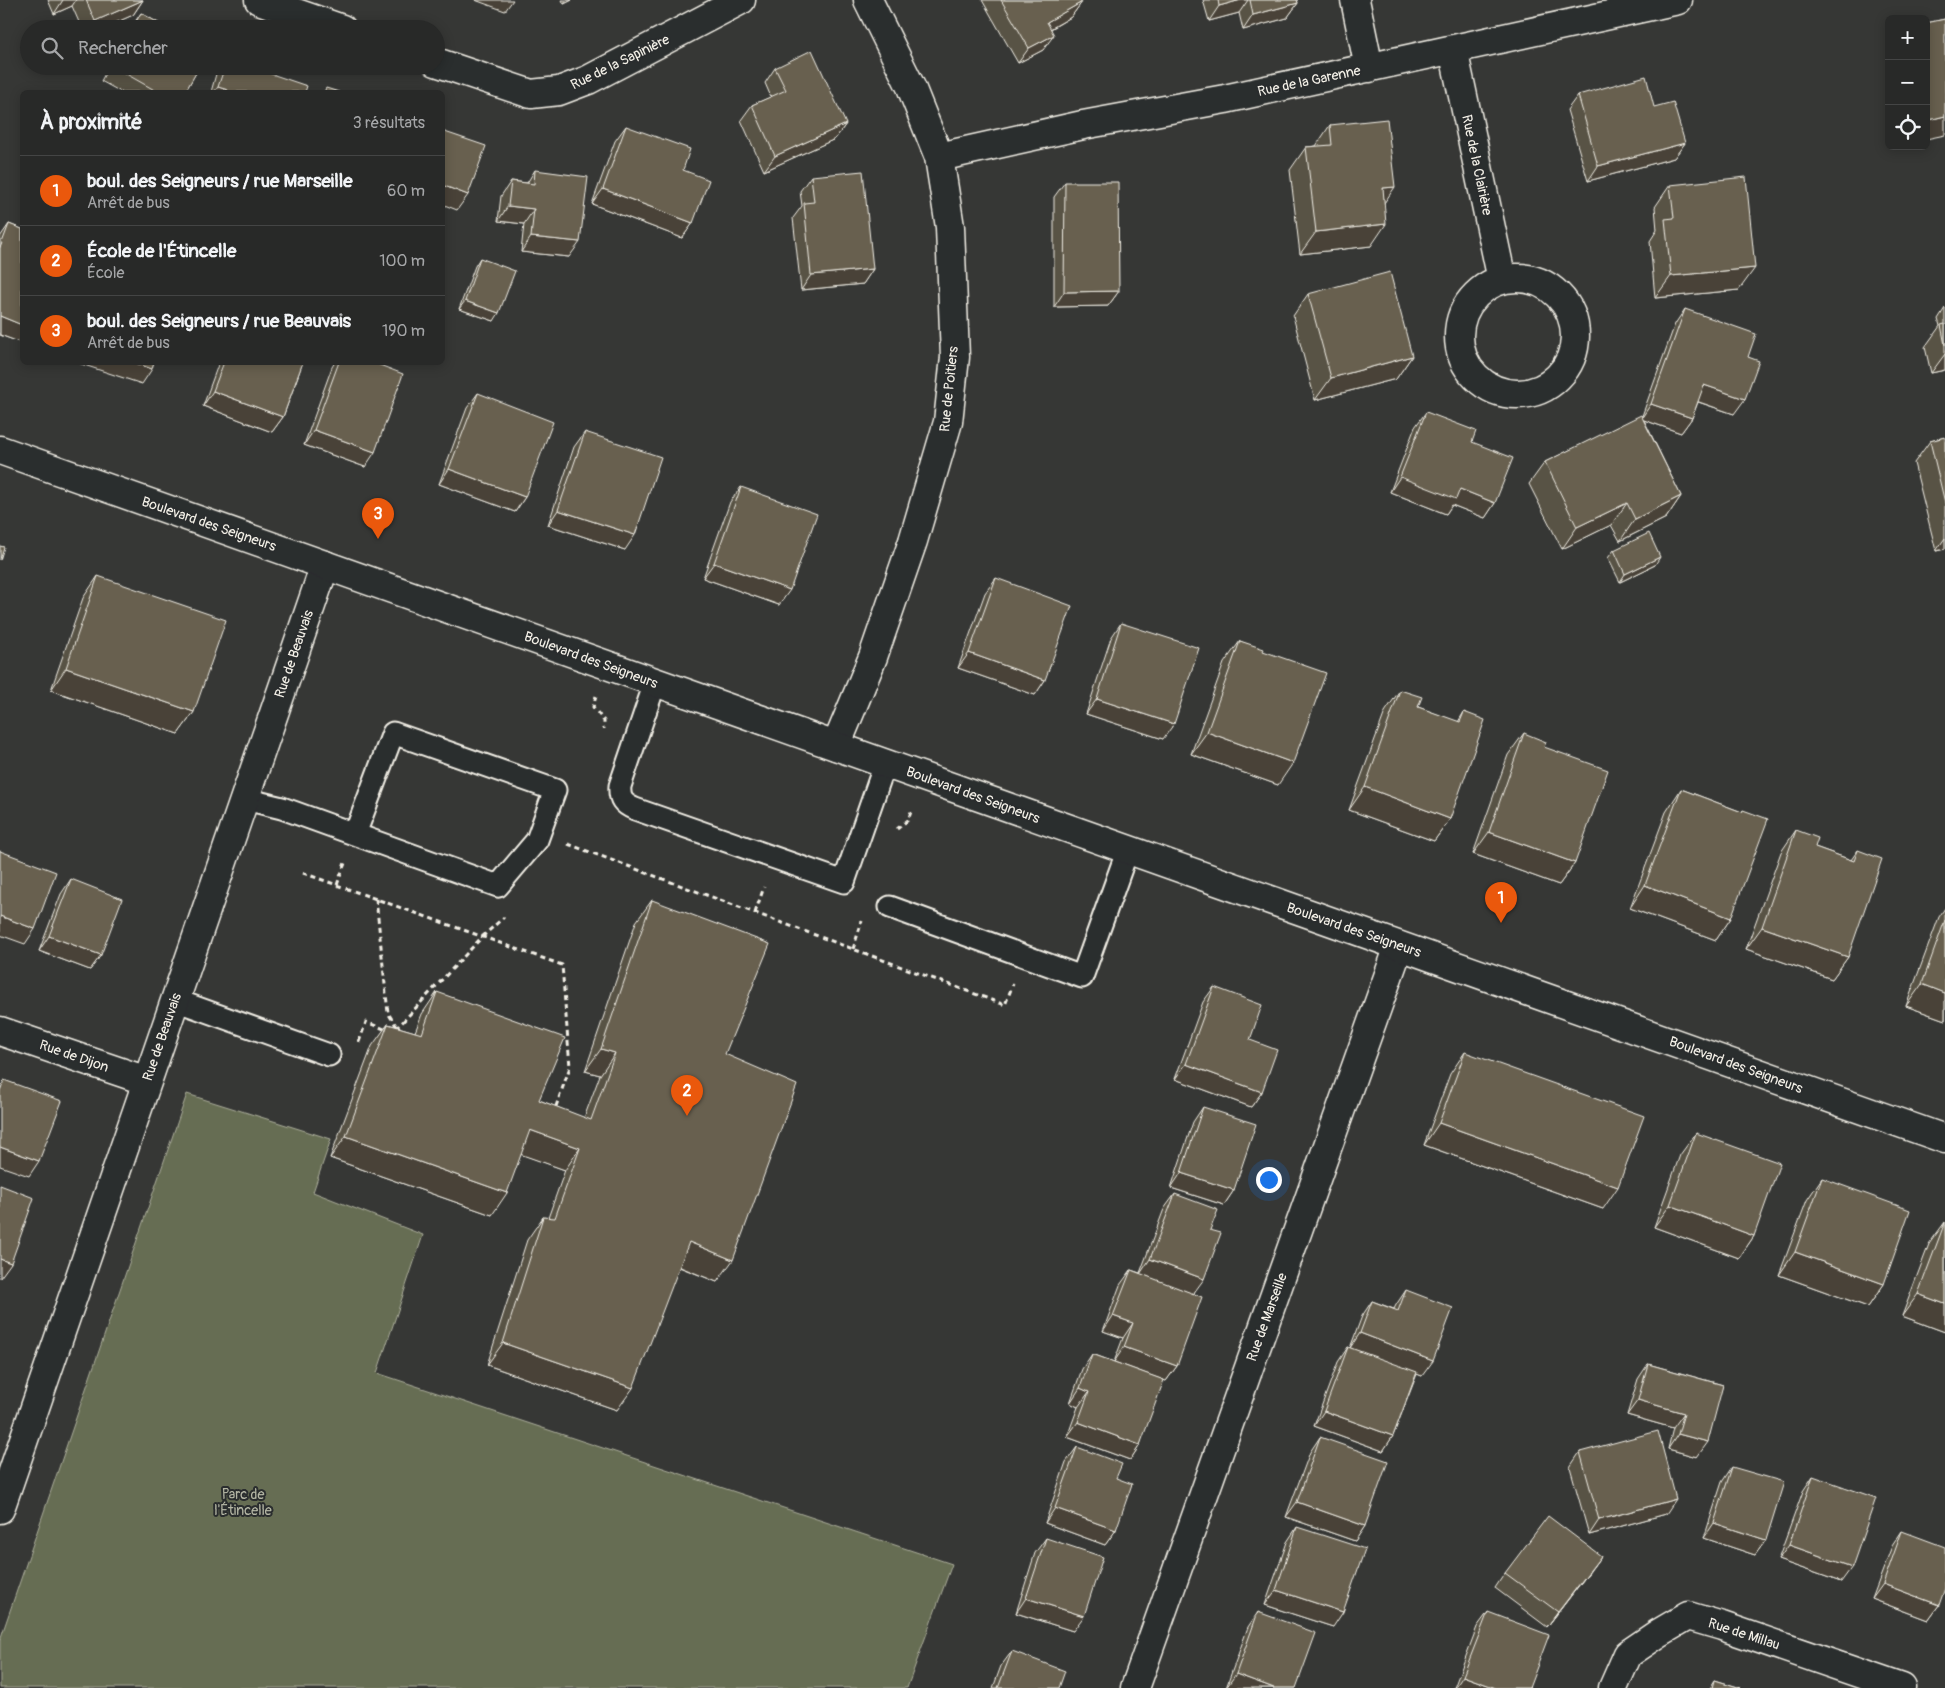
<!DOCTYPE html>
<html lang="fr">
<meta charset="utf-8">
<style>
body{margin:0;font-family:Pangolin,sans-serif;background:#343534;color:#f1f3f6}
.controls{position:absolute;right:15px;top:15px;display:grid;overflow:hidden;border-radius:8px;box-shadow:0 2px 12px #0003}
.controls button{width:45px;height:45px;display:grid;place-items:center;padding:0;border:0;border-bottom:1px solid #444545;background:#282928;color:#f1f3f6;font:25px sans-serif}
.you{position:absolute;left:1268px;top:1179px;width:18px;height:18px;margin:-12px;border:4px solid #fff;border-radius:50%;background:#1a73e8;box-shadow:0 0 0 8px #1a73e833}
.badge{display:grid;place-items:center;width:32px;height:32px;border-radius:50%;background:#ea580c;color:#fff;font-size:16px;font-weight:700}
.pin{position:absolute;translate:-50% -41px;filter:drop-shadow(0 1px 2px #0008)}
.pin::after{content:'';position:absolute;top:26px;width:18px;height:15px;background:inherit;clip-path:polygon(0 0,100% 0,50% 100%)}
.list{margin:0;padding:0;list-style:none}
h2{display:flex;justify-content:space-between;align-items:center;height:65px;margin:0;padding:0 20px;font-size:21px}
h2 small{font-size:16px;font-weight:400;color:#a5a6a8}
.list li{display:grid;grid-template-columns:32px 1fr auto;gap:15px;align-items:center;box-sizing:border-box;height:70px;padding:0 20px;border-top:1px solid #444545}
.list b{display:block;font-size:19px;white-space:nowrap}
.list p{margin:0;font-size:16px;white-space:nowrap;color:#a5a6a8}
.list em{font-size:16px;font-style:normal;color:#a5a6a8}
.icon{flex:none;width:28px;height:28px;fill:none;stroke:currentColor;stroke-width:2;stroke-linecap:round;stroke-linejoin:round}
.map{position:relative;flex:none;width:1945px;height:1688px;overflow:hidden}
.search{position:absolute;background:#282928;box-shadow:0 2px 12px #0003;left:20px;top:20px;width:425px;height:55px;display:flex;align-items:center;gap:12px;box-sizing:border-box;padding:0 18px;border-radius:28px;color:#a5a6a8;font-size:19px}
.panel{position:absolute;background:#282928;box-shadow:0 2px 12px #0003;left:20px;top:90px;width:425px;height:275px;border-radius:8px}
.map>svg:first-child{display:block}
</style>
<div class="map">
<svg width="1945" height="1688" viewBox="0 0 1945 1688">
<rect width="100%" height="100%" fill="#363735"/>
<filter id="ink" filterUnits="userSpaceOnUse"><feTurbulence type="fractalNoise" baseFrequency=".02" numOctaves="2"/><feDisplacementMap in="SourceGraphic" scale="10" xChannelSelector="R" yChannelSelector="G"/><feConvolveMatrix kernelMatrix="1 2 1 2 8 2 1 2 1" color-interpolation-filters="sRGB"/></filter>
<g filter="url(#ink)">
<path fill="#666d52" stroke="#adaf9d" d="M187,1094L331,1139L313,1192L423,1235L377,1373L952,1564L907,1688H0V1640Z"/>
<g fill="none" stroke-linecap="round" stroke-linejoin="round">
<defs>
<path id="service" d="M655,683L620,786C619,799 623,804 635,809L844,882L885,764
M245,799L282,808L498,886L537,840L555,790L393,733L355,834
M890,907L1082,977L1128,849
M175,1000L329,1055"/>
<path id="minor" d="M259,0L342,29
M1355,0L1369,68
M1453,49L1502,280
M436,62L531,94L559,91L588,80L741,0
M939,157L1083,125L1225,99L1678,0
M1459 336a58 58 0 1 1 116 0a58 58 0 1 1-116 0Z
M836,746L873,657L913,541L948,422L955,357L950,227L939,157L911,87L868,0
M0,1031L147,1081
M0,1509L325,565
M1135,1688L1399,946
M1613,1688L1628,1654L1659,1633L1688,1616L1722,1626L1902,1688"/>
<path id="tertiary" d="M0,450L1945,1139"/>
</defs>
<use href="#service" stroke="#f4f1e8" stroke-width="25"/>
<use href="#minor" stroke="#f4f1e8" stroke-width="31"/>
<use href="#tertiary" stroke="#f4f1e8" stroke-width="31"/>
<path stroke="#f4f1e8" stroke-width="3" stroke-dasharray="5 4" stroke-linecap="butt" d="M596,696L593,707L604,721V729
M897,829L908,820L912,809
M568,844L1005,1005L1013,984
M303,873L562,965L570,1067L555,1109
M337,885L345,863
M376,899L388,1013L397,1027
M755,913L764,887
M853,949L862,921
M396,1029L482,937L504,917
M359,1042L366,1022L387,1030"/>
<use href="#service" stroke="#2a2d2e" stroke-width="21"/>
<use href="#minor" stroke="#2a2d2e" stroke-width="28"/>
<use href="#tertiary" stroke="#2a2d2e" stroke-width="28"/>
</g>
<path fill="#595345" stroke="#f4f1e8" d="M48,0H143L133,15L101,29H82L72,6L54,14Z
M562,0H572L564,4Z
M982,0H1080L1082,2L1071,17L1051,29L1043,50L1018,63Z
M1203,0H1297L1298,3L1287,18L1243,30L1239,13L1209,21Z
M141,13L169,29H130Z
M1945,19L1926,139V23Z
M109,66H200L185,92H121L101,81Z
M222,66H248L305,92H211L216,74Z
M775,68L846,124L835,139L764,171L741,120L752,105L771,97L765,83Z
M1578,95L1685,143L1674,158L1588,181L1567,110Z
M1330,125L1384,203L1371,246L1300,254L1290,170L1306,147L1316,146Z
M626,126L683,170L693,223L682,238L592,204L615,141Z
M535,170L569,257L521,252L524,224L498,221L501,196L511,181L527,183Z
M811,176L873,269L863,284L801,290L793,218L802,206L800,191Z
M1065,182L1119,291L1108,306L1054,307V197Z
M1670,185L1739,290L1655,298L1650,241L1657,230L1655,207Z
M9,224L22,229V343L0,335V237Z
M480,258L494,321L459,309L475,266Z
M1308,294L1412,356L1396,379L1315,400L1293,316Z
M1945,308V370L1931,373L1925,347L1940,326L1938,319Z
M1685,309L1748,357L1734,414L1698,402L1692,418L1681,433L1644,420L1681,496L1666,518L1620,541L1611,525L1562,549L1529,484L1545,462L1642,416L1675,324Z
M219,362H303L283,417L272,432L203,406Z
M335,362H372L365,467L304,445L332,367Z
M478,393L525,497L515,512L439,484L467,408Z
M1426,412L1472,442L1495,503L1485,518L1452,505L1446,514L1390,492L1415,427Z
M585,432L625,550L548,525L574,447Z
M1945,437V549L1936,551L1914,463L1930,441Z
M741,487L779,605L703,578L730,502Z
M1614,550L1655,565L1620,582L1608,558Z
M98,576L194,712L178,734L51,690L83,598Z
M996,578L1045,680L1035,695L958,668L985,593Z
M1121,623L1163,739L1086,714L1111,638Z
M1240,641L1263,651L1278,785L1191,754L1224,663Z
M1400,690L1418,707L1458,722L1464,712L1450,819L1434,841L1349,810L1385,712Z
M1524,733L1544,747L1575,863L1559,885L1473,854L1508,755Z
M1681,789L1742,812L1743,810L1731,918L1716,940L1630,908L1666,812Z
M1796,830L1815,847L1851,860L1858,850L1848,957L1832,979L1746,949L1781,852Z
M71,879L101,955L90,970L39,951L61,894Z
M652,900L725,1054L717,1282L679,1267L617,1410L487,1365L527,1240L543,1217L548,1218L565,1170L521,1154L492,1215L330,1158L372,1046L388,1024L415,1032L422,1014L437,992L539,1100L584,1118L600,1075L585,1071L636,922Z
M1945,908V1020L1906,1006L1939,917Z
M1214,987L1250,1040L1262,1092L1251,1107L1175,1079L1203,1002Z
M1465,1052L1603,1209L1424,1145L1450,1074Z
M1203,1107L1234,1190L1224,1205L1171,1188L1193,1122Z
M1696,1133L1754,1236L1739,1258L1654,1227L1680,1155Z
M1822,1178L1884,1284L1868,1307L1779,1275L1807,1200Z
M1175,1194L1210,1230L1194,1294L1177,1366L1166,1381L1159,1378L1140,1445L1130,1460L1067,1437L1078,1407L1070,1403L1082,1369L1092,1354L1114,1362L1123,1338L1103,1331L1120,1285L1131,1270L1140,1273L1164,1209Z
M1945,1222V1332L1902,1316L1929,1244Z
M1406,1290L1422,1376L1417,1374L1393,1436L1383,1451L1314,1426L1338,1362L1348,1347L1350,1348L1362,1316L1372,1301L1394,1309L1396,1305Z
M1648,1364L1723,1385L1697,1457L1668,1449L1673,1428L1627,1415L1638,1379Z
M1320,1437L1365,1526L1355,1541L1286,1517L1310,1452Z
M1077,1447L1116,1478V1530L1105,1545L1045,1523L1066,1462Z
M1580,1452L1666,1514L1589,1535L1570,1467Z
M1732,1467L1766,1540L1755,1555L1704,1538L1722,1482Z
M1813,1476L1841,1582L1778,1560L1803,1491Z
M1297,1527L1333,1627L1265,1605L1287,1542Z
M1902,1531L1939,1605L1928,1620L1872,1599L1892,1546Z
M1046,1538L1073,1631L1016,1613L1035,1553Z
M1590,1571L1547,1627L1495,1588L1505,1573Z
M1258,1612L1296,1688H1226L1248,1627Z
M1488,1612L1529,1688H1454L1477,1627Z
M1012,1651L1059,1688H993L1001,1666Z
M1715,1680L1741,1688H1710Z"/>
<path fill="#484338" stroke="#f4f1e8" d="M63,0H76L72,6L54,14Z
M143,0L133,15L101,29H90L95,21Z
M475,0H513L505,11Z
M567,0H572L564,4Z
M1241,0H1248L1239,13L1209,21L1219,6Z
M1082,2L1071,17L1036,37L1047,22Z
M1298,3L1287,18L1243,30L1253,15Z
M1054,35L1043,50L1018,63L1029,48Z
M218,87L228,90L226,92H214Z
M1945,116V135L1926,139V124L1929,120Z
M846,124L835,139L764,171L775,156Z
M1685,143L1674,158L1588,181L1598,166Z
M442,185L468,195L457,210L442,204Z
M1395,187L1380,209L1383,188Z
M603,189L693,223L682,238L592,204Z
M508,206L534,209L524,224L498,221Z
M1386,224L1371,246L1300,254L1316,232Z
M531,237L580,242L569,257L521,252Z
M1755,268L1739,290L1655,298L1671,276Z
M873,269L863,284L801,290L811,275Z
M1119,291L1108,306L1054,307L1064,292Z
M465,301L499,313L494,321L459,309Z
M0,316L22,325V343L0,335Z
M1945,354V370L1931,373Z
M1412,356L1396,379L1315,400L1331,378Z
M75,362H133L152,369L142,384Z
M1704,385L1745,399L1734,414L1693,400Z
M213,391L283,417L272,432L203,406Z
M1651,404L1692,418L1681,433L1641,419Z
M314,430L375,452L365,467L304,445Z
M449,469L525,497L515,512L439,484Z
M1400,477L1460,489L1495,503L1485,518L1452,505L1446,514L1390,492Z
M1681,496L1666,518L1620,541L1635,519Z
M1627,503L1611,525L1562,549L1577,527Z
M558,510L635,535L625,550L548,525Z
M1945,538V549L1936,551Z
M1660,557L1655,565L1620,582L1625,574Z
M714,563L790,590L779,605L703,578Z
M969,653L1045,680L1035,695L958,668Z
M66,668L194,712L178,734L51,690Z
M1097,699L1174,724L1163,739L1086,714Z
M1207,732L1293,763L1278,785L1191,754Z
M1365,787L1450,819L1434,841L1349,810Z
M1489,832L1575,863L1559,885L1473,854Z
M1645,885L1731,918L1716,940L1630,908Z
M0,916L35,929L25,944L0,935Z
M1762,927L1848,957L1832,979L1746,949Z
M49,936L101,955L90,970L39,951Z
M1922,984L1945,993V1020L1906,1006Z
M601,1049L615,1053L600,1075L585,1071Z
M1186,1064L1262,1092L1251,1107L1175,1079Z
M1439,1123L1618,1187L1603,1209L1424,1145Z
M530,1130L580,1148L565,1170L514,1152Z
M346,1136L507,1193L492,1215L330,1158Z
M0,1147L39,1161L29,1176L0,1166Z
M1181,1173L1234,1190L1224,1205L1171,1188Z
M1670,1205L1754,1236L1739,1258L1654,1227Z
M689,1242L733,1260L717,1282L673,1264Z
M1795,1252L1884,1284L1868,1307L1779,1275Z
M0,1259L11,1263L0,1278Z
M1150,1259L1204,1279L1193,1294L1140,1274Z
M1918,1294L1945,1304V1332L1902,1316Z
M1113,1316L1133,1323L1123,1338L1103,1331Z
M1360,1333L1433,1361L1422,1376L1350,1348Z
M503,1343L633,1388L617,1410L487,1365Z
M1124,1347L1177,1366L1166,1381L1114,1362Z
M1080,1388L1089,1392L1078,1407L1070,1403Z
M1638,1400L1684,1413L1673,1428L1627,1415Z
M1324,1411L1393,1436L1383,1451L1314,1426Z
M1078,1422L1140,1445L1130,1460L1067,1437Z
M1678,1434L1708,1442L1697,1457L1668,1449Z
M1676,1499L1666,1514L1589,1535L1599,1520Z
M1297,1502L1365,1526L1355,1541L1286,1517Z
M1055,1508L1116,1530L1105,1545L1045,1523Z
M1714,1523L1766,1540L1755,1555L1704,1538Z
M1789,1545L1852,1567L1841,1582L1778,1560Z
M1601,1556L1590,1571L1547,1627L1558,1612Z
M1883,1584L1939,1605L1928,1620L1872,1599Z
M1276,1590L1343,1612L1333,1627L1265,1605Z
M1026,1598L1084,1616L1073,1631L1016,1613Z
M1236,1674L1274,1688H1226Z
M1463,1676L1496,1688H1455Z"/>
<path fill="#676050" stroke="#f4f1e8" d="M86,0H143L95,21Z
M1001,0H1080L1082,2L1047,22L1054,35L1029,48Z
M1218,0H1241L1219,6Z
M1250,0H1297L1298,3L1253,15Z
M141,13L169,29H132Z
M1945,19V116L1929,120L1926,107V23Z
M812,50L846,124L775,156L752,105L786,90L775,68Z
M112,66H200L185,92H158Z
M225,66H248L307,86L305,92H227L228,90L218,87Z
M1646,76L1654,107L1673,102L1685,143L1598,166L1578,95Z
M326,88L339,92H324Z
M1387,119L1395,187L1383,188L1386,224L1316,232L1306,147L1332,145L1330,125Z
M626,126L690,149L683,170L709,180L693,223L603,189Z
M442,131L486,146L468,195L442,185Z
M535,170L588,177L580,242L531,237L534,209L508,206L511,181L534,184Z
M863,171L873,269L811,275L804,203L814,202L811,176Z
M1746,177L1755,268L1671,276L1665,219L1674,218L1670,185Z
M1065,182H1118L1119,291L1064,292Z
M9,224L22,229V325L0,316V248Z
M480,258L515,271L499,313L465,301Z
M1390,272L1412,356L1331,378L1308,294Z
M1685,309L1756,334L1748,357L1759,361L1745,399L1704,385L1692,418L1651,404Z
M1945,324V345L1941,325Z
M133,362H154L152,369Z
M224,362H303L283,417L213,391Z
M339,362H372L403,374L375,452L314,430Z
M478,393L553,422L525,497L449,469Z
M1426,412L1476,431L1472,442L1513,458L1495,503L1460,489L1456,499L1400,477Z
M1641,415L1681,496L1635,519L1627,503L1577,527L1545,462Z
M585,432L661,457L635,535L558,510Z
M1945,437V503L1930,441Z
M741,487L817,514L790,590L714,563Z
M1649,533L1660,557L1625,574L1614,550Z
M0,546L4,547L0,560Z
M98,576L226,620L194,712L66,668Z
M996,578L1072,606L1045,680L969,653Z
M1121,623L1199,648L1174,724L1097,699Z
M1240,641L1264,649L1263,651L1326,673L1293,763L1207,732Z
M1400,690L1422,697L1418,707L1460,722L1464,712L1485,720L1450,819L1365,787Z
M1524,733L1546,742L1544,747L1608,770L1575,863L1489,832Z
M1681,789L1742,812L1743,810L1768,819L1731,918L1645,885Z
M1796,830L1818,838L1815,847L1854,861L1858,850L1882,859L1848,957L1762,927Z
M0,851L56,872L35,929L0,916Z
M71,879L122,899L101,955L49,936Z
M652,900L770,944L725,1054L797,1085L733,1260L689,1242L633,1388L503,1343L543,1217L555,1218L580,1148L530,1130L507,1193L346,1136L388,1024L422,1034L437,992L565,1038L539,1100L591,1120L615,1053L601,1049Z
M1945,920V993L1922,984Z
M1214,987L1262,1005L1250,1040L1277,1050L1262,1092L1186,1064Z
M1465,1052L1644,1116L1618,1187L1439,1123Z
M4,1080L62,1101L39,1161L0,1147V1091Z
M1203,1107L1256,1124L1234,1190L1181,1173Z
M1696,1133L1780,1163L1754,1236L1670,1205Z
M1822,1178L1910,1210L1884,1284L1795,1252Z
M0,1185L34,1198L11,1263L0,1259Z
M1175,1194L1218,1210L1210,1230L1221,1233L1204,1279L1150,1259Z
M1945,1222V1304L1918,1294Z
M1131,1270L1202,1297L1177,1366L1124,1347L1133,1323L1113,1316Z
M1406,1290L1453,1308L1433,1361L1360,1333L1372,1301L1398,1311Z
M1348,1347L1417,1372L1393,1436L1324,1411Z
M1092,1354L1164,1380L1140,1445L1078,1422L1089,1392L1080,1388Z
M1648,1364L1723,1385L1708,1442L1678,1434L1684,1413L1638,1400Z
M1658,1431L1676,1499L1599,1520L1580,1452Z
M1320,1437L1388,1461L1365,1526L1297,1502Z
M1077,1447L1122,1464L1116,1478L1132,1484L1116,1530L1055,1508Z
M1732,1467L1784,1482L1766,1540L1714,1523Z
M1813,1476L1876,1498L1852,1567L1789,1545Z
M1548,1516L1601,1556L1558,1612L1505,1573Z
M1297,1527L1365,1549L1343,1612L1276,1590Z
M1902,1531L1945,1547V1588L1939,1605L1883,1584Z
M1046,1538L1103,1557L1084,1616L1026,1598Z
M1258,1612L1316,1633L1296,1688H1274L1236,1674Z
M1488,1612L1549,1635L1529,1688H1496L1463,1676Z
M1012,1651L1065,1671L1059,1688H998Z
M1715,1680L1741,1688H1713Z"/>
</g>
<g text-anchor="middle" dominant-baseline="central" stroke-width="4" stroke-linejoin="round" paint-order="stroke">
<g font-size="14" fill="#f4f1e8" stroke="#2a2d2e">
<text transform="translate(620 62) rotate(-26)">Rue de la Sapinière</text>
<text transform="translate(1309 81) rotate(-12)">Rue de la Garenne</text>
<text transform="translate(1477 165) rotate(78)">Rue de la Clairière</text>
<text transform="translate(949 389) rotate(-84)">Rue de Poitiers</text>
<text transform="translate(209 524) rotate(19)">Boulevard des Seigneurs</text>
<text transform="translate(294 654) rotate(-71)">Rue de Beauvais</text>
<text transform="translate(591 660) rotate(20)">Boulevard des Seigneurs</text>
<text transform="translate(973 795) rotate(20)">Boulevard des Seigneurs</text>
<text transform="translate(1354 930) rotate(19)">Boulevard des Seigneurs</text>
<text transform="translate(162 1037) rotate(-71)">Rue de Beauvais</text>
<text transform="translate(74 1056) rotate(19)">Rue de Dijon</text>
<text transform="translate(1736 1065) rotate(20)">Boulevard des Seigneurs</text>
<text transform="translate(1267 1317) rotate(-70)">Rue de Marseille</text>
<text transform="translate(1744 1634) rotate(18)">Rue de Millau</text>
</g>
<g font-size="14" fill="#b4b6a4" stroke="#2a2d2e">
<text x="243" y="1494">Parc de<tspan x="243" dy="16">l'Étincelle</tspan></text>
</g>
</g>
</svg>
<div class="controls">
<button>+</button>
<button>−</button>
<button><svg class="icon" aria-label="locate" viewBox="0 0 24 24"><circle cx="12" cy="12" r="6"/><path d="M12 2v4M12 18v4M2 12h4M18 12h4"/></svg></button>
</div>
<div class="you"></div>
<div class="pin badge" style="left:1501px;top:923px">1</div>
<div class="pin badge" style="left:687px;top:1116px">2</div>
<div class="pin badge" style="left:378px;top:539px">3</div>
<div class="search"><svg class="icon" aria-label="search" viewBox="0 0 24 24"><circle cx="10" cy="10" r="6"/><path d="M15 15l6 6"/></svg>Rechercher</div>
<section class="panel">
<h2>À proximité<small>3 résultats</small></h2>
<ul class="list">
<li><span class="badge">1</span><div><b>boul. des Seigneurs / rue Marseille</b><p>Arrêt de bus</p></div><em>60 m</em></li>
<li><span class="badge">2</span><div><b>École de l'Étincelle</b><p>École</p></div><em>100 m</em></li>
<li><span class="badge">3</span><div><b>boul. des Seigneurs / rue Beauvais</b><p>Arrêt de bus</p></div><em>190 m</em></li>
</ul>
</section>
</div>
